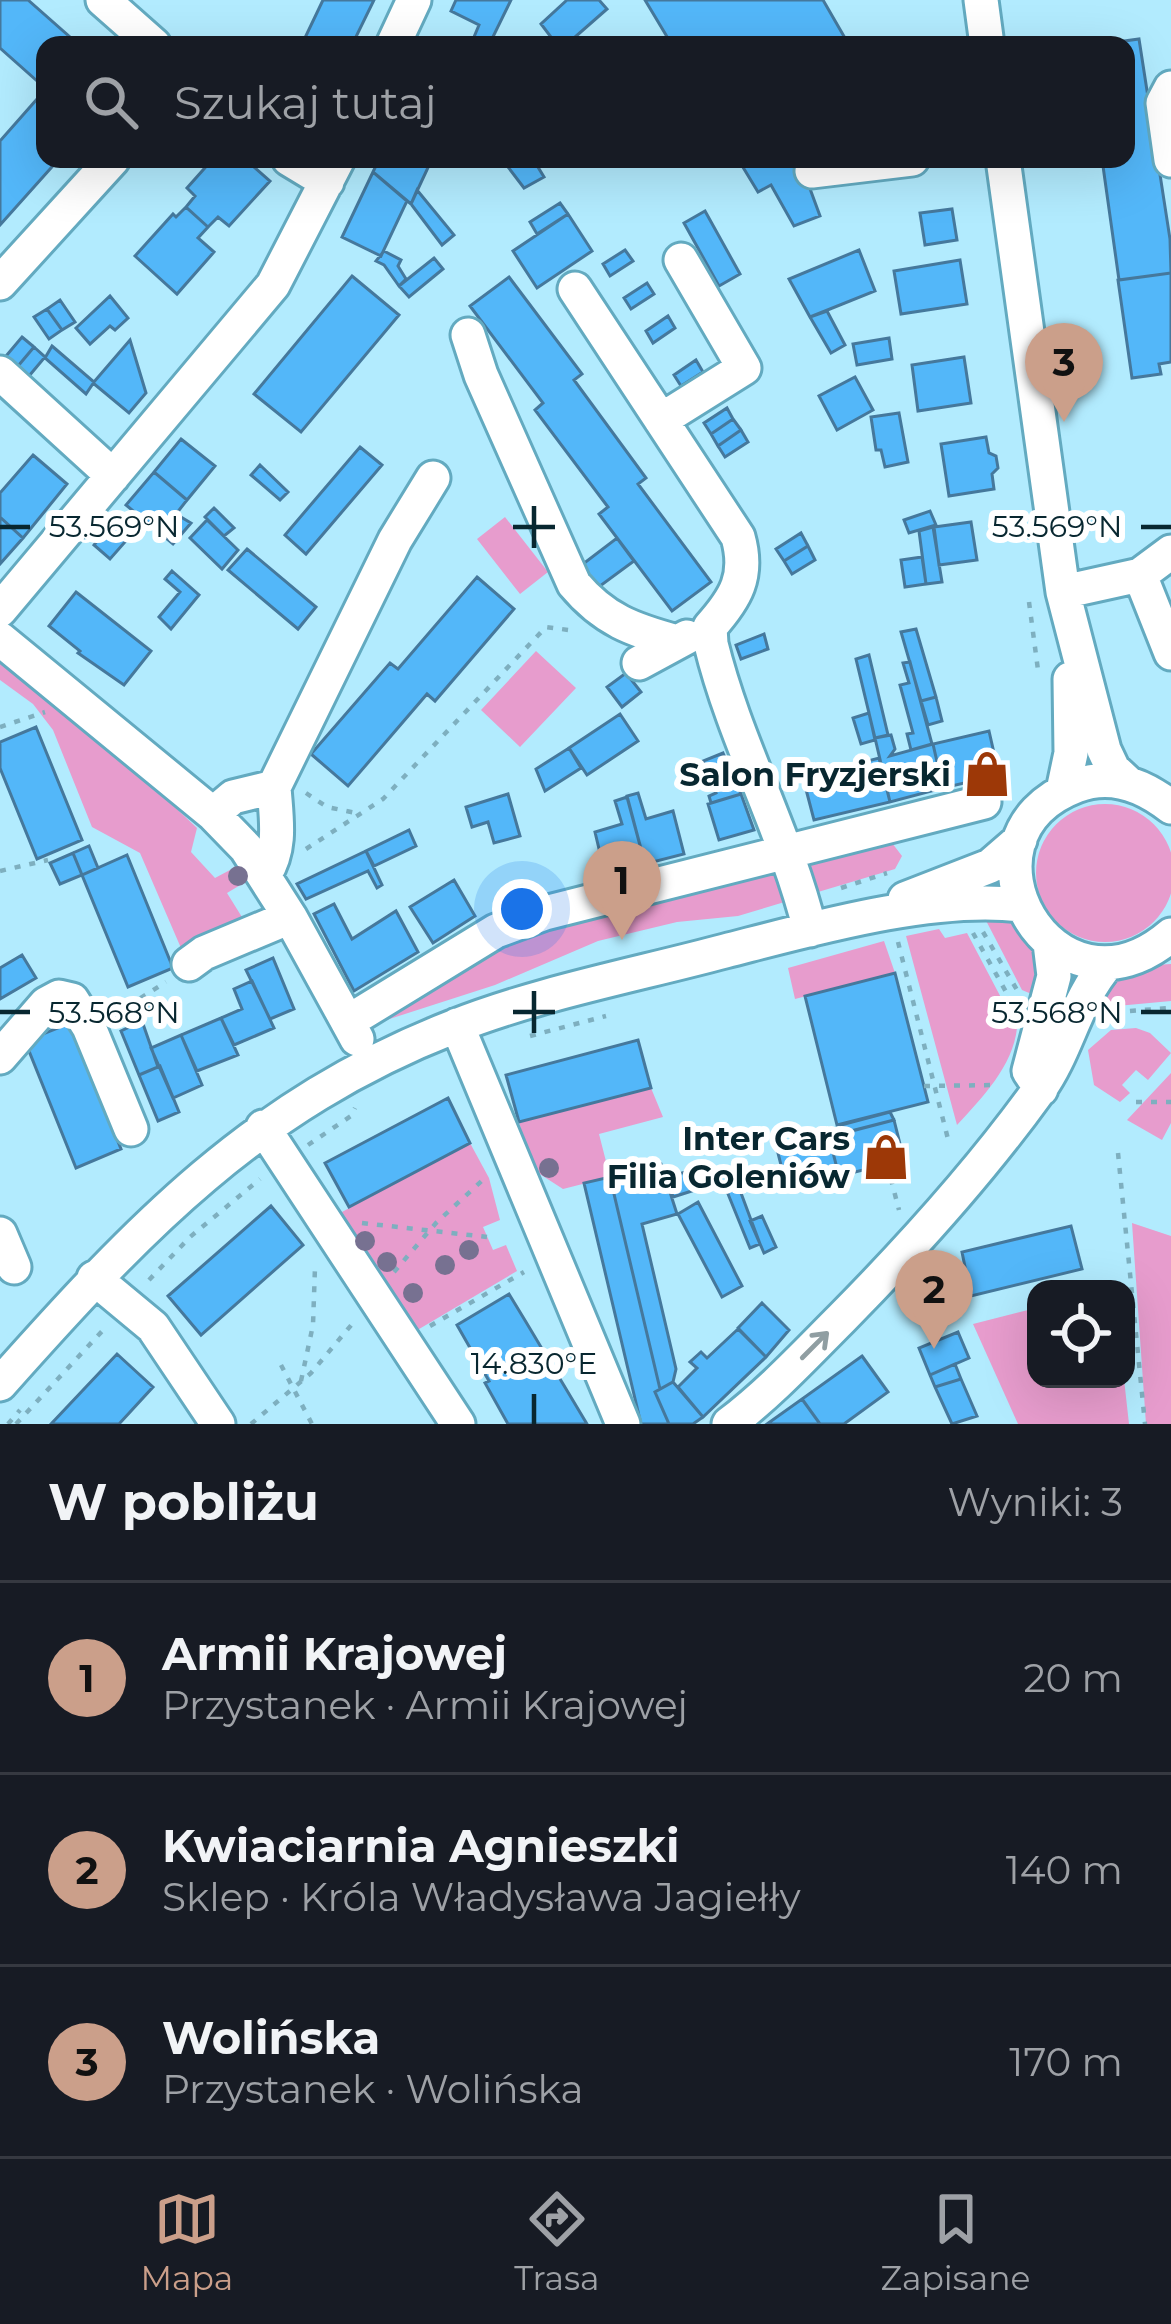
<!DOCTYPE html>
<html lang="pl">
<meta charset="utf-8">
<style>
body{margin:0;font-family:Montserrat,sans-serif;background:#20242c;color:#f1f3f6}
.controls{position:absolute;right:36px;bottom:36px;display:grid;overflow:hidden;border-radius:24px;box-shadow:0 12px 48px #0002}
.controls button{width:108px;height:108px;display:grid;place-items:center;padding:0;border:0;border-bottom:3px solid #363941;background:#171b24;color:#f1f3f6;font:60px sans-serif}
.you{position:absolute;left:522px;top:909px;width:42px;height:42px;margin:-30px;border:9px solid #fff;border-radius:50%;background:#1a73e8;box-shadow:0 0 0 18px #1a73e833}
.badge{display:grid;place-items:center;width:78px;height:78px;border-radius:50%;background:#cb9f8a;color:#111;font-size:39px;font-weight:700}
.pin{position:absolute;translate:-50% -99px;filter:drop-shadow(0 3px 6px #0008)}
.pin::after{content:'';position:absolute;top:63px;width:42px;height:36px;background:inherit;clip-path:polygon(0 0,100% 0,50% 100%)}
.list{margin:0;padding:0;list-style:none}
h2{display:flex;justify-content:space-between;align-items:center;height:156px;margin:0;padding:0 48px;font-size:51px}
h2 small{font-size:39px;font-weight:400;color:#9ea1a6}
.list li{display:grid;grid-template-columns:78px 1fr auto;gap:36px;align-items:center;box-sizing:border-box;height:192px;padding:0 48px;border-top:3px solid #363941}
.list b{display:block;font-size:45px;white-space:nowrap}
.list p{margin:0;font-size:39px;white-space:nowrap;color:#9ea1a6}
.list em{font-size:39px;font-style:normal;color:#9ea1a6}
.icon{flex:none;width:66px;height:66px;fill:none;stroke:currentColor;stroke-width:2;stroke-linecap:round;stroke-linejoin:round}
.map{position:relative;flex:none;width:1171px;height:1424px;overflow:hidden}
.search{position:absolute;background:#171b24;box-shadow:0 12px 48px #0002;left:36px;right:36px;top:36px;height:132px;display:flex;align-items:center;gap:30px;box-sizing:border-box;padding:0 42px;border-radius:24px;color:#9ea1a6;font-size:45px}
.sheet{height:732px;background:#171b24}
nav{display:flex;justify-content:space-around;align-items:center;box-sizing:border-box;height:168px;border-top:3px solid #363941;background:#171b24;font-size:33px;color:#9ea1a6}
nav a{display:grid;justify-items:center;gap:6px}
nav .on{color:#cb9f8a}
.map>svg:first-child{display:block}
</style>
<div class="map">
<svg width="1171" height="1424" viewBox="0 0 1171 1424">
<rect width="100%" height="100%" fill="#b2ebfe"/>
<path fill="#e79ccd" d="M505,517L548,572L520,594L477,539Z
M536,651L576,688L520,747L481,710Z
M0,657L88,725L197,828L191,852L215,878L243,863L252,878L227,893L250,930L184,955L140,853L92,827L53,730L33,704L0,680Z
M1036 873a69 69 0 1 1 138 0a69 69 0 1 1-138 0Z
M889,839L902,856L895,869L738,916L677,922L598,941L495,985L377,1023L506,936Z
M980,909C1034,926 1034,947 1041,998L1022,990Z
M939,929L945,938L967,933L1017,1028C1013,1066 982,1098 957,1125L906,936Z
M884,941L895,973L795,999L788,968Z
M1171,964V1001L1117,1006L1087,1016C1109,982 1129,965 1171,964Z
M1136,1028L1150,1033L1171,1053L1148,1080L1136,1070L1122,1085L1130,1093L1120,1102L1094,1085L1088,1050L1111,1030Z
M1171,1073V1123L1162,1140L1127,1120Z
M651,1088L663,1117L599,1134L610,1177L563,1189L532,1169L519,1122Z
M470,1143L489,1178L500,1220L483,1227L493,1250L506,1245L517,1271L409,1335L339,1228L342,1212Z
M1132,1223L1171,1236V1424H1146Z
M1036,1308V1379H1124L1129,1424H1018L973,1324Z"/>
<path fill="#53b7f9" stroke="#45789c" stroke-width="3" d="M0,0H28L79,45H45V88L0,48Z
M323,0H374L352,45L302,44Z
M456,0H511L489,45L474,37L479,25L451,11Z
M567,0H599L607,9L566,45H557L541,24Z
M645,0H823L849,45H672Z
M1139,39L1170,239L1171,273L1119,280L1102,159H1126V45H1095Z
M45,90V159H59L0,225V141Z
M208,159H245L270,181L229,226L218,217L208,227L186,207L195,196L187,188L211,161Z
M379,159H432L411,204L373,172Z
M502,159H533L544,177L524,188Z
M738,159H815L802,167L820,216L794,226L771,185L758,192Z
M373,172L407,201L381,256L342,237Z
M417,190L454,235L442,245L411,204Z
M560,203L568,214L537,234L530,222Z
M186,207L208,227L198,238L214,252L177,294L135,256L173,214L176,217Z
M952,209L957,240L925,245L920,213Z
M705,211L740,274L719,286L684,223Z
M568,214L592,251L537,288L513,251Z
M625,250L633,261L610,276L603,264Z
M859,250L875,291L810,317L789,279Z
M384,251L401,260L398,266L406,279L399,286L384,265L376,261Z
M434,258L443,269L409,297L399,286Z
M960,260L967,304L901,314L894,271Z
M1171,273V362L1159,364L1161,374L1132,378L1118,280Z
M352,276L399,315L301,432L254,394Z
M509,277L582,374L574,380L646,478L638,484L711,582L672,611L599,514L608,507L535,410L543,403L470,306Z
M647,283L654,294L631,309L624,298Z
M110,296L128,318L115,330L110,326L90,344L76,328Z
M60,300L75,322L62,330L47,309Z
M47,309L62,330L49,339L34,317Z
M827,311L845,345L831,353L810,317Z
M668,316L675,328L653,343L646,331Z
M22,337L34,347L18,366L6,356Z
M889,338L892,359L857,365L853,344Z
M130,340L146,393L129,413L93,383Z
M52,346L94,382L86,394L45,358Z
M34,347L45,357L29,376L18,366Z
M964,357L971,403L918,411L912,365Z
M696,360L703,372L681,386L674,375Z
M855,377L873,410L837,430L819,396Z
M727,408L733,419L711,434L704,423Z
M899,413L908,462L885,467L881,450H876L871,417Z
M733,419L741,430L718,446L711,434Z
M741,430L748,442L725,457L718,446Z
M986,437L989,453L996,456L998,468L992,474L994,489L949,496L941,444Z
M181,439L215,466L187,500L154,472Z
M360,447L382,465L306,554L285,535Z
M33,455L67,484L23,538L0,517V493Z
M260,465L288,492L280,500L251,475Z
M154,472L187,500L176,514L191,523L173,544L126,505Z
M214,508L234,528L224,536L205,517Z
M930,511L936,525L909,533L904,520Z
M0,517L23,538L0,564Z
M114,519L132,534L110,559L94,545Z
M207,520L238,550L222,569L190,538Z
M971,522L977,560L939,565L934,527Z
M933,527L942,582L926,584L919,531Z
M801,533L808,546L784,561L776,549Z
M617,538L634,561L596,589L579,567Z
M808,546L815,560L792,574L784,561Z
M247,549L316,607L298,629L228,570Z
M922,557L926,584L905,587L901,560Z
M172,571L199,595L171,629L159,617L180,592L165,579Z
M477,577L514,609L435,701L427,694L348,786L311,754L390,663L398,669Z
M76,592L151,651L124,685L78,653L80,651L49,626Z
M916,629L936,697L921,701L901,632Z
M764,634L768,649L741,659L736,645Z
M869,655L888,735L875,738L856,659Z
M910,662L932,744L911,750L907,734L913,733L900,685L909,683L903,663Z
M626,673L641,692L622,707L607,687Z
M936,697L942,721L928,725L921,701Z
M869,713L875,740L861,744L853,718Z
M620,714L638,741L587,775L569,748Z
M36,727L82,840L37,859L0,768V742Z
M989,731L999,775L943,788L933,744Z
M891,735L895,749L890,756L933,744L943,788L890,802L875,738Z
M569,748L581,768L545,791L536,769Z
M723,753L741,794L711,803L709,796L716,793L703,761Z
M879,758L890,802L814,820L803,778Z
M638,793L646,819L673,811L684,854L645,864L627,796Z
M508,794L520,836L494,843L488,822L472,827L466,807Z
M741,794L754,830L719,840L708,804Z
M627,797L645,864L605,874L595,832L622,824L615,801Z
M409,830L416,846L374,866L366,851Z
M89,846L98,868L82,875L73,853Z
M366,851L382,885L377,888L368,871L306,899L297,884Z
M73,853L82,875L60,884L50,863Z
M127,855L173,968L128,987L82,875Z
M454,880L475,916L433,943L410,907Z
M334,904L352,939L396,911L418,952L354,991L314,914Z
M22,955L36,978L0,999V968Z
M273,958L294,1009L270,1019L246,970Z
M895,973L928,1102L837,1125L805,996Z
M252,981L274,1028L234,1045L221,1018L242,1009L234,989Z
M221,1018L238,1055L197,1071L181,1035Z
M142,1021L158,1067L139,1075L121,1031Z
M70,1023L121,1149L76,1168L25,1041Z
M181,1035L202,1085L173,1098L151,1048Z
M638,1040L651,1088L519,1122L506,1075Z
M160,1066L179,1112L158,1121L139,1075Z
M448,1098L470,1143L349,1207L325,1163Z
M890,1112L894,1120L843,1133L841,1125Z
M894,1120L904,1160L839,1176L829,1137Z
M829,1137L839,1176L787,1189L777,1149Z
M661,1164L677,1214L642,1224L676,1369L673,1382L660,1389L610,1177Z
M689,1171L695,1190L673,1197L667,1177Z
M610,1177L660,1389L655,1392L669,1424H641L584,1183Z
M738,1185L760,1244L750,1248L726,1189Z
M698,1202L742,1286L722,1297L678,1214Z
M271,1206L303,1245L201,1335L168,1296Z
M762,1216L776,1247L764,1253L750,1221Z
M1071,1226L1082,1269L971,1296L962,1252Z
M509,1294L526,1322L587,1424H508L485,1383L489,1381L457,1325Z
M762,1303L789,1330L766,1357L738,1328Z
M738,1329L766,1357L703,1417L678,1387L697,1368L690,1362L701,1352L707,1358Z
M958,1332L969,1358L930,1375L919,1348Z
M117,1354L153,1387L119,1424H51Z
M862,1356L888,1392L844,1424H820L802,1399Z
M955,1364L961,1379L935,1387L930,1375Z
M961,1379L977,1416L952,1424L935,1387Z
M673,1382L703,1417L693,1424H669L655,1392Z
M802,1399L820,1424H767Z"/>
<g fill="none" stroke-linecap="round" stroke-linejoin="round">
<defs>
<path id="minor" d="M103,0L154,45
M981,0L987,45
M393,45L414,0
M1171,88L1163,103L1171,160
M289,159L327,182
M1003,159L1063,592L1104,750L1113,769L1128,783
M812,171L912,159
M0,283L113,159
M575,289L738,537C749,576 736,598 710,627L711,644C735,742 786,832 810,930
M468,335L481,375L574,584C604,620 633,630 677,642
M0,373L113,476
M661,420L744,368L681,260
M1140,575L1171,552
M1063,592L1140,575L1171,653
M0,610L273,285L338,159
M0,639L213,814L246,848L290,917L357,1039
M639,663L687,637
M1063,791L1071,753L1070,679
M1171,807C1143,785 1111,772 1076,786C942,837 1054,1035 1171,935
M213,814L233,797L274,787L395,540L433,478
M265,874C282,847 276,818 274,787
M905,899L990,866L1020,840
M189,964L204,953L290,917
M349,1021L496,931L545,913L984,802
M457,1025L623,1424
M0,1057L46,1004L59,997L72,1000L89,1027L131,1129
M1041,1089L1029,1071L1054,976L1050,943
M263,1127L458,1424
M0,1234L14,1267
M94,1278L153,1327L218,1424
M0,1384C138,1229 254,1105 453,1027C539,993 635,975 725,951C811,929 933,894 1021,905
M729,1424C770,1393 806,1354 842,1318C913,1246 980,1172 1039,1090C1068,1050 1075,1000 1108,963"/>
</defs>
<use href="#minor" stroke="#63aac0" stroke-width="39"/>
<path stroke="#7eafbf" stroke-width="4.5" stroke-dasharray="6 9" stroke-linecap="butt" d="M1029,602L1038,670
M0,727L45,712
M306,793L327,807L361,814
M306,849L383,799L546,627L576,631
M0,871L48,860
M841,888L887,873
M983,932L1017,990
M973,933L1014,1006
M898,942L949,1143
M1115,1012L1171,1008
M115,1014L166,982
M530,1036L606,1016
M924,1086L998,1085
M1136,1102H1171
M308,1145L351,1116L355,1108
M1118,1153L1145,1424
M887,1164L899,1210
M362,1223L487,1237
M394,1272L436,1223L486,1177
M149,1280L190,1237L260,1179
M430,1326L524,1272
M281,1365L312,1424
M301,1381L313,1325L315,1267
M8,1424L20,1410
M16,1424L105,1328
M251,1424L311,1373L353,1323"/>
<use href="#minor" stroke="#fff" stroke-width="33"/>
</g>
<g fill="#777191">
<circle cx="238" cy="876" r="10"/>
<circle cx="549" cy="1168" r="10"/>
<circle cx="365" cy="1241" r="10"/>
<circle cx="469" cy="1250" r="10"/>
<circle cx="387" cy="1262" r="10"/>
<circle cx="445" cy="1265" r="10"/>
<circle cx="413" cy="1293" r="10"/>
</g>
<defs><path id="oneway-shaft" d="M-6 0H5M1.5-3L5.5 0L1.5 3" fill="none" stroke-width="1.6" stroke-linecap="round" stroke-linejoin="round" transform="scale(3)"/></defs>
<use stroke="#909ea2" href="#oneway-shaft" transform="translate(815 1345) rotate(-45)"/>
<path fill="none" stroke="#082730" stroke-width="4.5" d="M534,506V548M0,527H30M513,527H555M1141,527H1171M534,991V1033M0,1012H30M513,1012H555M1141,1012H1171M534,1394V1424"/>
<defs>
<symbol id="shop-bare" viewBox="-9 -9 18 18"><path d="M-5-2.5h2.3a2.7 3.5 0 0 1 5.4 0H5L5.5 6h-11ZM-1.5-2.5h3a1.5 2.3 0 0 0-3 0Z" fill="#9d3807" stroke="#fff" stroke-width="2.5" paint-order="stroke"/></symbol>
</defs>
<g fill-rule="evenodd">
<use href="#shop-bare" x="954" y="741" width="66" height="66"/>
<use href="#shop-bare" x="853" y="1124" width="66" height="66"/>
</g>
<g text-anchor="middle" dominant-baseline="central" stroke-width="12" stroke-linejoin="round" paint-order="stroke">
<g font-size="33" font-weight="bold" fill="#082730" stroke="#fff" text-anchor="end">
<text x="951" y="774">Salon Fryzjerski</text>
<text x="850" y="1138">Inter Cars<tspan x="850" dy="38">Filia Goleniów</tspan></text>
</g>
</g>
<g font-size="30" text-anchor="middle" fill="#082730" stroke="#fff" stroke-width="12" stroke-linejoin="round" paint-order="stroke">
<text x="114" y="537">53.569°N</text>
<text x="1057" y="537">53.569°N</text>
<text x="114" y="1023">53.568°N</text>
<text x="1057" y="1023">53.568°N</text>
<text x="534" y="1374">14.830°E</text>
</g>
</svg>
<div class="controls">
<button><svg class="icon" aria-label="locate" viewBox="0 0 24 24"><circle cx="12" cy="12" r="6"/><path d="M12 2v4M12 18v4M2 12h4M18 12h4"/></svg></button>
</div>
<div class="you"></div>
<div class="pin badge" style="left:622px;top:940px">1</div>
<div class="pin badge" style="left:934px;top:1349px">2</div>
<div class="pin badge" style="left:1064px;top:422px">3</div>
<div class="search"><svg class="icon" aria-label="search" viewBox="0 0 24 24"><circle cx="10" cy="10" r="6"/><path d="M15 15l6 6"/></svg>Szukaj tutaj</div>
</div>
<section class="sheet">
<h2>W pobliżu<small>Wyniki: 3</small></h2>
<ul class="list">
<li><span class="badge">1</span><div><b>Armii Krajowej</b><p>Przystanek · Armii Krajowej</p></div><em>20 m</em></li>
<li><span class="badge">2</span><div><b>Kwiaciarnia Agnieszki</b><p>Sklep · Króla Władysława Jagiełły</p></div><em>140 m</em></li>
<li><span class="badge">3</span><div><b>Wolińska</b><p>Przystanek · Wolińska</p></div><em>170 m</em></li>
</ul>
</section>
<nav>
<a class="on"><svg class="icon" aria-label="map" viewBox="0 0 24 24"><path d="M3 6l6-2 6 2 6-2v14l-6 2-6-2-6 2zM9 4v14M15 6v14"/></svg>Mapa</a>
<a><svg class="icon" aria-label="directions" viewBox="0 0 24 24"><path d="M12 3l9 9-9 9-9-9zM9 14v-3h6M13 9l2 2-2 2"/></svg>Trasa</a>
<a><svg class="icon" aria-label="saved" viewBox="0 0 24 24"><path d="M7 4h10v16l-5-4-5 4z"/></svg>Zapisane</a>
</nav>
